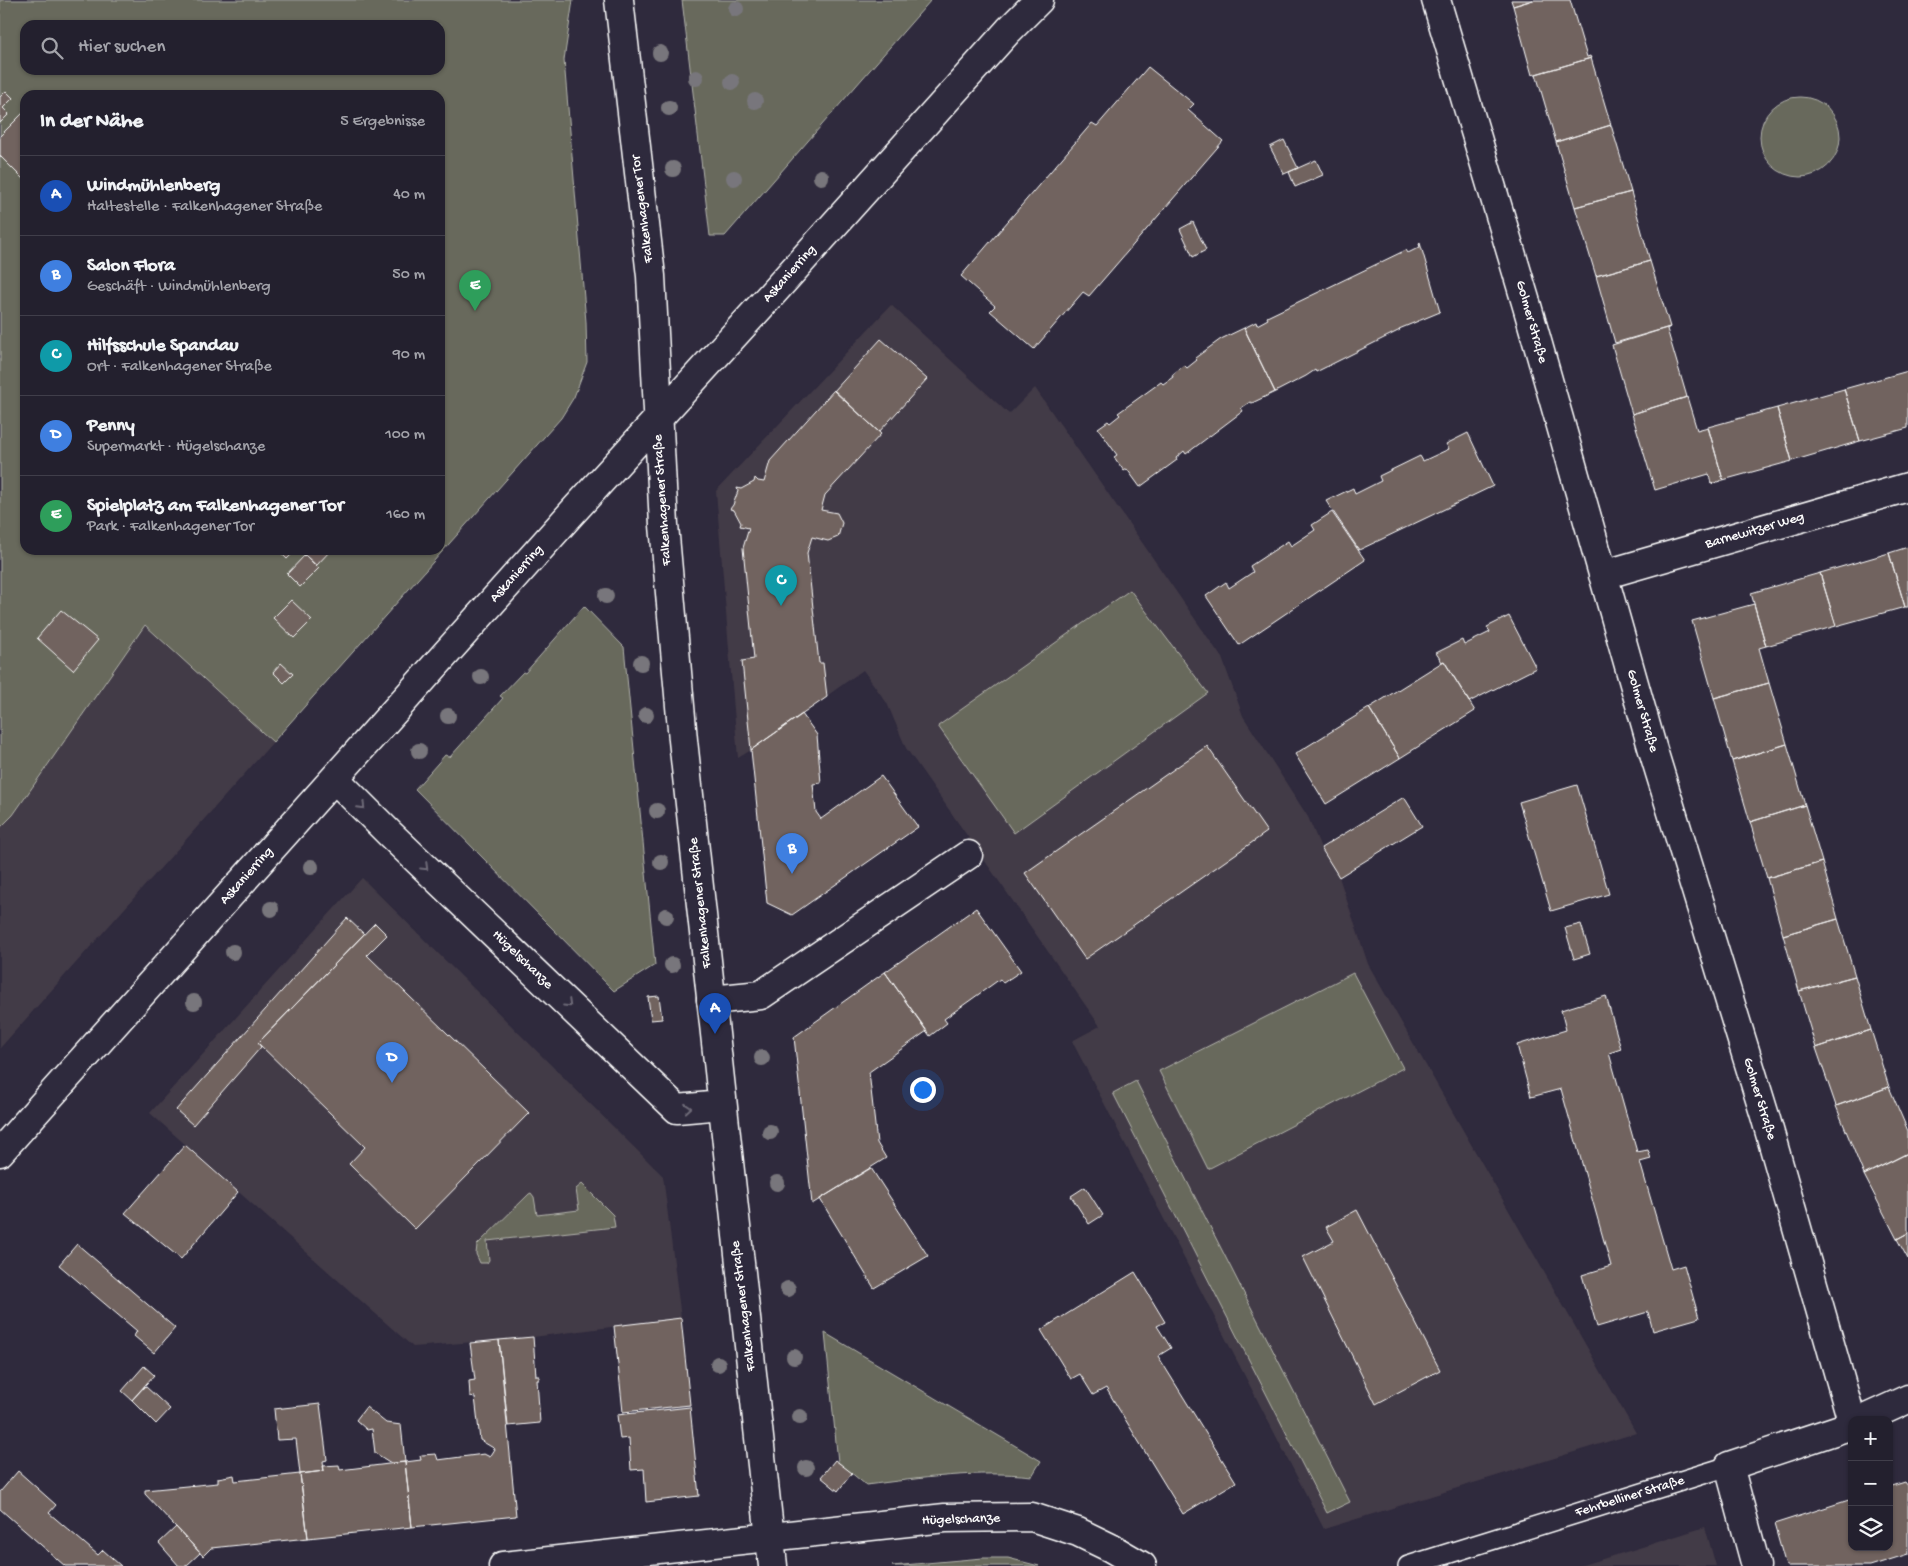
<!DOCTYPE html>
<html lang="de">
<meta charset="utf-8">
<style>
body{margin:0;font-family:"Gochi Hand",sans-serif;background:#2b2836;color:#f1f3f6}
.controls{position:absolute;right:15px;bottom:15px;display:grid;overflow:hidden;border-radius:10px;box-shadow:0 1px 4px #0004}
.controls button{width:45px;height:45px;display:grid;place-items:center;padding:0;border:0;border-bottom:1px solid #403e4a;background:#23202e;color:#f1f3f6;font:25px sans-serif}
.you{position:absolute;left:922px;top:1089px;width:18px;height:18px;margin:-12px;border:4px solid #fff;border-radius:50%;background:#1a73e8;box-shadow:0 0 0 8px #1a73e833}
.badge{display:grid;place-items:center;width:32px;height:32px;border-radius:50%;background:#ffd166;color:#fff;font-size:16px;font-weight:700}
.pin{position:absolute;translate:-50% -41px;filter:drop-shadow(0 1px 2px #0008)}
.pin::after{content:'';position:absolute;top:26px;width:18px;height:15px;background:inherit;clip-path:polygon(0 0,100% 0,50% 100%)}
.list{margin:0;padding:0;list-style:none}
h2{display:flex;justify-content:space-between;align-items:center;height:65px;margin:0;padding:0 20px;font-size:21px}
h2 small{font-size:16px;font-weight:400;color:#a3a3aa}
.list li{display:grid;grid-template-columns:32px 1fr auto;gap:15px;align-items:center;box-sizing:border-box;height:80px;padding:0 20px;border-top:1px solid #403e4a}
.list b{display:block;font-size:19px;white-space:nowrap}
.list p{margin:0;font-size:16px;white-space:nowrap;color:#a3a3aa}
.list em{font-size:16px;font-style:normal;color:#a3a3aa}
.icon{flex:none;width:28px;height:28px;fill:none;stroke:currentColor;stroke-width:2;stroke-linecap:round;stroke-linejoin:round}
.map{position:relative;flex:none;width:1908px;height:1566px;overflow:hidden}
.search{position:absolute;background:#23202e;box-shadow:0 1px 4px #0004;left:20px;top:20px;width:425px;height:55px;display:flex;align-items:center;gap:12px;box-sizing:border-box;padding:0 18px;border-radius:15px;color:#a3a3aa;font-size:19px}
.panel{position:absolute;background:#23202e;box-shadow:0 1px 4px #0004;left:20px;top:90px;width:425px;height:465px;border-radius:15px}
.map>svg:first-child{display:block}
</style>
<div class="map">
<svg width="1908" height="1566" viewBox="0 0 1908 1566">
<rect width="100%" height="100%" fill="#2f2a3d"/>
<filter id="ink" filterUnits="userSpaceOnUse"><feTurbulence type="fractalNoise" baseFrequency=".02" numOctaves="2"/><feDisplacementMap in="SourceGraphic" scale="10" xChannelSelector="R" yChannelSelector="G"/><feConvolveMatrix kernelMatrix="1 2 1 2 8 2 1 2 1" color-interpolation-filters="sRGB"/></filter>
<g filter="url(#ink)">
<path fill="#433b47" d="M891,305L1009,414L1035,388L1222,658L1243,716L1308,817L1321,848L1339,877L1368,964L1636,1433L1324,1529L1072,1041L1100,1026L906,748L887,703L863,670L751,750L738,758L716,491Z
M145,625L273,742L0,1048V828L13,815Z
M362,878L663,1176L681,1318L533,1337L413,1347L150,1113Z
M1705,1527L1716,1566H1579L1636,1549Z"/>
<path fill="#67695b" stroke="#b3b4ad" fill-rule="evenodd" d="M0,0H573L564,60L586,322L587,362L574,397L561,418L273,742L145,625L13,815L0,828ZM25,25H440V70H25ZM25,95H440V550H25Z
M682,0H931L725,236H710Z
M1760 137a40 40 0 1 1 80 0a40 40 0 1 1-80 0Z
M1130,590L1208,693L1014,833L938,726Z
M584,606L624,647L655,965L614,991L415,789L445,755L450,757L503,698L500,696L523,672L525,673Z
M1353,973L1403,1068L1208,1169L1159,1071Z
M1136,1081L1350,1502L1327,1513L1113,1093Z
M582,1184L613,1215L615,1227L487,1241L489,1260L487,1263H480L476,1254L477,1245L529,1194L531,1193L534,1197L537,1215L579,1210L576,1189Z
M825,1333L1041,1461L1032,1476C977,1470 922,1478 866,1485L838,1462Z
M983,1558H1008L1039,1566H892Z"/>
<path fill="#71635f" stroke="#fff" d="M1511,0H1533L1513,6Z
M1533,0H1570L1587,57L1590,56L1591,58L1532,75L1513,6Z
M1591,58L1611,125L1556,142L1536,74Z
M1148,67L1194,104L1188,110L1223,141L1089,296L1083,292L1034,349L990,311L995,306L961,276L1092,123L1097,126Z
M6,91L13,98L3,108L9,114L0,123V97Z
M25,111V179L24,180L0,156V136Z
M1611,125L1631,192L1575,207L1556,142Z
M1284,140L1298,168L1284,174L1270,147Z
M1316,160L1323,175L1295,187L1289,172Z
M1631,192L1650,261L1596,276L1575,207Z
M1193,222L1206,250L1193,257L1180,229Z
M1420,243L1440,312L1399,329L1400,330L1316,372L1315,370L1306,376L1275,392L1244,328L1256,322L1257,325L1268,319L1267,317L1406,250L1408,253L1420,247L1419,244Z
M1650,261L1670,327L1615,343L1596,276Z
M1670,327L1667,329L1687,397L1632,414L1612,345Z
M1244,328L1275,392L1252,403L1250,402L1241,408L1243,411L1186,454L1184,451L1176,458L1177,460L1140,487L1127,469L1124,471L1114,457L1117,455L1098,428L1108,421L1110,423L1120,415L1118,413L1161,382L1163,384L1173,377L1172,375L1184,365L1187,368L1197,360L1195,358L1221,339Z
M881,339L927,379L879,432L834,391Z
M1908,371V428L1860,441L1844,389Z
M1844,389L1860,441L1792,461L1777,408Z
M834,390L881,434L825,495L821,510L837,513L842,523L838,537L828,541L812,537L807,553L819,663H823L827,697L751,750L742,661L754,659L743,548L749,528L740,526L741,523L734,510L730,509L733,505L738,491L737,488L741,489L754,482L755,478L758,481L764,482L770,461Z
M1687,397L1697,430L1708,427L1723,480L1711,484L1709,474L1655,490L1632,414Z
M1777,408L1792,461L1723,480L1708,427Z
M1468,433L1493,486L1359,550L1326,501L1353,488L1355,494L1381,481L1379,476L1420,456L1423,461L1449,449L1446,444Z
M1332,512L1365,560L1239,645L1206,596L1226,582L1229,588L1253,572L1250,566L1288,541L1291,546L1315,530L1312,525Z
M1908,547V607H1905L1889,553Z
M278,550H296L287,559Z
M304,550H331L316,566L302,552Z
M1889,553L1905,607L1836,626L1820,573Z
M305,555L319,568L300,587L287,574Z
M1820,573L1836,626L1766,646L1751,593Z
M291,600L312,620L294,638L273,618Z
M1754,604L1766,646L1759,648L1769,683L1714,698L1692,621Z
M61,610L98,640L73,670L37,638Z
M1509,616L1536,668L1469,702L1444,661L1442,662L1436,653L1462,640L1464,645L1490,632L1487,627Z
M1444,661L1475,711L1400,758L1369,708Z
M281,663L293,674L284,683L273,672Z
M1769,683L1787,744L1732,761L1714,698Z
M1369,708L1400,758L1326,804L1295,754Z
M802,714L817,735L821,783L813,784L816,812L821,819L881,776L918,827L792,915L767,903L751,750Z
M1787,744L1805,805L1750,822L1732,761Z
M1207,746L1267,832L1085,959L1025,873Z
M1577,785L1609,894L1551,911L1519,802Z
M1404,797L1422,826L1339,877L1321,848Z
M1805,805L1822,862L1767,878L1750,822Z
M1822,862L1838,919L1783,935L1767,878Z
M976,908L1021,971L1003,983L1000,979L944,1019L947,1023L930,1036L885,972Z
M347,918L364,934L258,1043L261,1047L193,1125L176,1110Z
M1838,919L1855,976L1799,991L1783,935Z
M375,923L387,935L367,955L529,1113L415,1229L349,1164L365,1147L258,1043Z
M1581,924L1590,954L1574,959L1565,928Z
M885,972L927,1031L869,1072L877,1143L886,1158L812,1204L794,1037Z
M1855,976L1871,1030L1816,1048L1799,991Z
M659,996L662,1019L651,1020L648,997Z
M1606,996L1621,1049L1609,1053L1637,1152L1648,1150L1651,1159L1640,1162L1671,1269L1684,1265L1699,1318L1653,1331L1648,1312L1597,1327L1582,1275L1611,1266L1561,1089L1531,1097L1517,1045L1566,1030L1561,1010Z
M1871,1030L1889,1087L1836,1106L1816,1048Z
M1889,1087L1908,1131V1153L1864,1175L1836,1106Z
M185,1145L238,1192L181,1259L125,1213Z
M1908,1153V1233L1897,1239L1864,1175Z
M871,1168L928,1256L874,1288L820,1199Z
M1085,1187L1103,1215L1089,1224L1071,1196Z
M1357,1210L1440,1370L1376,1404L1303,1257L1334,1241L1326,1227Z
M1908,1233V1259L1897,1239Z
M77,1244L175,1328L154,1353L134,1336L137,1331L59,1265Z
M1135,1272L1165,1322L1157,1326L1171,1348L1158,1356L1236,1482L1183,1514L1106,1388L1093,1395L1080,1374L1071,1379L1041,1330Z
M681,1318L690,1405L623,1412L614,1326Z
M533,1337L536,1376H539V1380H537L540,1423L508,1426L499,1340Z
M499,1340L516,1516L412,1527L405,1462L421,1460L420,1456L422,1455L436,1454L438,1460L484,1454L490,1457L495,1449L480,1440L475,1397L470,1396L469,1381L475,1380L470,1343Z
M144,1366L154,1375L132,1400L122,1391Z
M145,1386L170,1409L156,1424L132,1400Z
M320,1404L327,1460L323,1461L324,1471L300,1474L296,1439L277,1440L274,1409Z
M366,1407L386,1423L401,1425L405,1462L391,1463L375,1453L372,1429L367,1430L356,1420Z
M690,1407L699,1496L646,1502L644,1469L631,1470L629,1438L620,1439L617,1415Z
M835,1460L852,1473L838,1491L821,1477Z
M405,1462L412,1527L308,1538L300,1474L324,1471L323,1466L339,1465L340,1470Z
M18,1471L56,1505L49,1513L98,1555L103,1550L121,1566H65L0,1509V1492Z
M300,1474L308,1538L211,1548L203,1556L145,1494V1490L218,1483V1478L234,1475L235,1481Z
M1905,1482L1908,1486V1554L1870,1566H1786L1774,1524L1852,1499V1547H1889V1487Z
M176,1527L200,1553L186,1566H179L159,1543Z"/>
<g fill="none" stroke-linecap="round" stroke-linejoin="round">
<defs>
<path id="lane" d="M1408,1566L1729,1466"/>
<path id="street" d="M1436,0L1527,306L1652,747L1765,1116L1852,1421
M1603,575L1908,487
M335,779L390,834L677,1109L722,1105
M711,1000L761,995L968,855
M1862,1420L1908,1399
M503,1566L945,1518L1032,1517L1078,1532L1111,1548L1142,1566
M1756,1566L1729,1466L1852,1425"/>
<path id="secondary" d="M619,0L651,276L664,525L683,740L773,1566
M0,1152L569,516L771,295L1009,30L1039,0"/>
</defs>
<use href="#lane" stroke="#fff" stroke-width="22"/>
<use href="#street" stroke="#fff" stroke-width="31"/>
<use href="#secondary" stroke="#fff" stroke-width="31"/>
<use href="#lane" stroke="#2f2a3d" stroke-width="19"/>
<use href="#street" stroke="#2f2a3d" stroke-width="28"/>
<use href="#secondary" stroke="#2f2a3d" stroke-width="28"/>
</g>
<g fill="#78767b">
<circle cx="736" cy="9" r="8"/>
<circle cx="660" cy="53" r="8"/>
<circle cx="696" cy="78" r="8"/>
<circle cx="732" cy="82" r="8"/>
<circle cx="755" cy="101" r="8"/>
<circle cx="669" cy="108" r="8"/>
<circle cx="673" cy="169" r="8"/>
<circle cx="821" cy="177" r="8"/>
<circle cx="734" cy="178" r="8"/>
<circle cx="606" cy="596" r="8"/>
<circle cx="641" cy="663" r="8"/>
<circle cx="481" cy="677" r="8"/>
<circle cx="646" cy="715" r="8"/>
<circle cx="448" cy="716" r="8"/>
<circle cx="419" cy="751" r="8"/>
<circle cx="657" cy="811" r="8"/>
<circle cx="661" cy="862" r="8"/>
<circle cx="311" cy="867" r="8"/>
<circle cx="271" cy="909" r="8"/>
<circle cx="666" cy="916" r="8"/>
<circle cx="233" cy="952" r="8"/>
<circle cx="672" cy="965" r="8"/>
<circle cx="194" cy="1002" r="8"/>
<circle cx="762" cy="1058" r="8"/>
<circle cx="770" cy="1132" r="8"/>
<circle cx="777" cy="1183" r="8"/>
<circle cx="788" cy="1289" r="8"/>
<circle cx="794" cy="1357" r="8"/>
<circle cx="718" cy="1364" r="8"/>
<circle cx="800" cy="1417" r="8"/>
<circle cx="806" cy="1468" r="8"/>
</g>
<defs><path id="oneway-chevron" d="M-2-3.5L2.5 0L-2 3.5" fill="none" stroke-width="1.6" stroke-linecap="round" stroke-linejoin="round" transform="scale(1.25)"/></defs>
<g stroke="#6d6a77">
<use href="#oneway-chevron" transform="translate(362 806) rotate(45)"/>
<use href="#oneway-chevron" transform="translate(425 867) rotate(44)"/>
<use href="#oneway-chevron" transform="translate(568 1004) rotate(44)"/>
<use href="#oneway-chevron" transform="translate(688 1108) rotate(-5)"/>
</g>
</g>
<g text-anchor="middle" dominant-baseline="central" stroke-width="4.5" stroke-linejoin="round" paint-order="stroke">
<g font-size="14" fill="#fff" stroke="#2f2a3d">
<text transform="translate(643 209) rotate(-97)">Falkenhagener Tor</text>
<text transform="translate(790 274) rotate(-48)">Askanierring</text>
<text transform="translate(1531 322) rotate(74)">Golmer Straße</text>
<text transform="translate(663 500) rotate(-94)">Falkenhagener Straße</text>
<text transform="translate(1755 531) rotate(-16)">Barnewitzer Weg</text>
<text transform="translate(517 574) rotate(-48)">Askanierring</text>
<text transform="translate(1642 711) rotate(74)">Golmer Straße</text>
<text transform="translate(247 876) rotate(-48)">Askanierring</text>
<text transform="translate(701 903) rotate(-96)">Falkenhagener Straße</text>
<text transform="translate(522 960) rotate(44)">Hügelschanze</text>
<text transform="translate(1759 1099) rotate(73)">Golmer Straße</text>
<text transform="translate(744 1306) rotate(-97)">Falkenhagener Straße</text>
<text transform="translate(1630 1497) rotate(-17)">Fehrbelliner Straße</text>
<text transform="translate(961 1520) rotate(-2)">Hügelschanze</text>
</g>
</g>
</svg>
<div class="controls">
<button>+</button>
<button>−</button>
<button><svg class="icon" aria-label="layers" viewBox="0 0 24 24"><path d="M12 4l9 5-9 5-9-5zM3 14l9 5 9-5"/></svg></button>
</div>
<div class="you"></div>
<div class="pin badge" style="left:715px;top:1034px;background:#1a4fb4">A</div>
<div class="pin badge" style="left:792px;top:874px;background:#3f7fe0">B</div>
<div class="pin badge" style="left:781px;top:606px;background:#0f9aa8">C</div>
<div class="pin badge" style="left:392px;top:1083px;background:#3f7fe0">D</div>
<div class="pin badge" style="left:475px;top:311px;background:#2e9e5b">E</div>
<div class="search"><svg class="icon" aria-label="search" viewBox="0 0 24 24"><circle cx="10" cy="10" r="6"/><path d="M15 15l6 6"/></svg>Hier suchen</div>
<section class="panel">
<h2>In der Nähe<small>5 Ergebnisse</small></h2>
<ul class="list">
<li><span class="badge" style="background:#1a4fb4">A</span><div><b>Windmühlenberg</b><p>Haltestelle · Falkenhagener Straße</p></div><em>40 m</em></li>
<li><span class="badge" style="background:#3f7fe0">B</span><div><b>Salon Flora</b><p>Geschäft · Windmühlenberg</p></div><em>50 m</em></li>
<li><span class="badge" style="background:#0f9aa8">C</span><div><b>Hilfsschule Spandau</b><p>Ort · Falkenhagener Straße</p></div><em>90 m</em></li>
<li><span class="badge" style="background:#3f7fe0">D</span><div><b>Penny</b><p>Supermarkt · Hügelschanze</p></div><em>100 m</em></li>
<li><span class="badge" style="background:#2e9e5b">E</span><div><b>Spielplatz am Falkenhagener Tor</b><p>Park · Falkenhagener Tor</p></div><em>160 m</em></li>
</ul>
</section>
</div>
